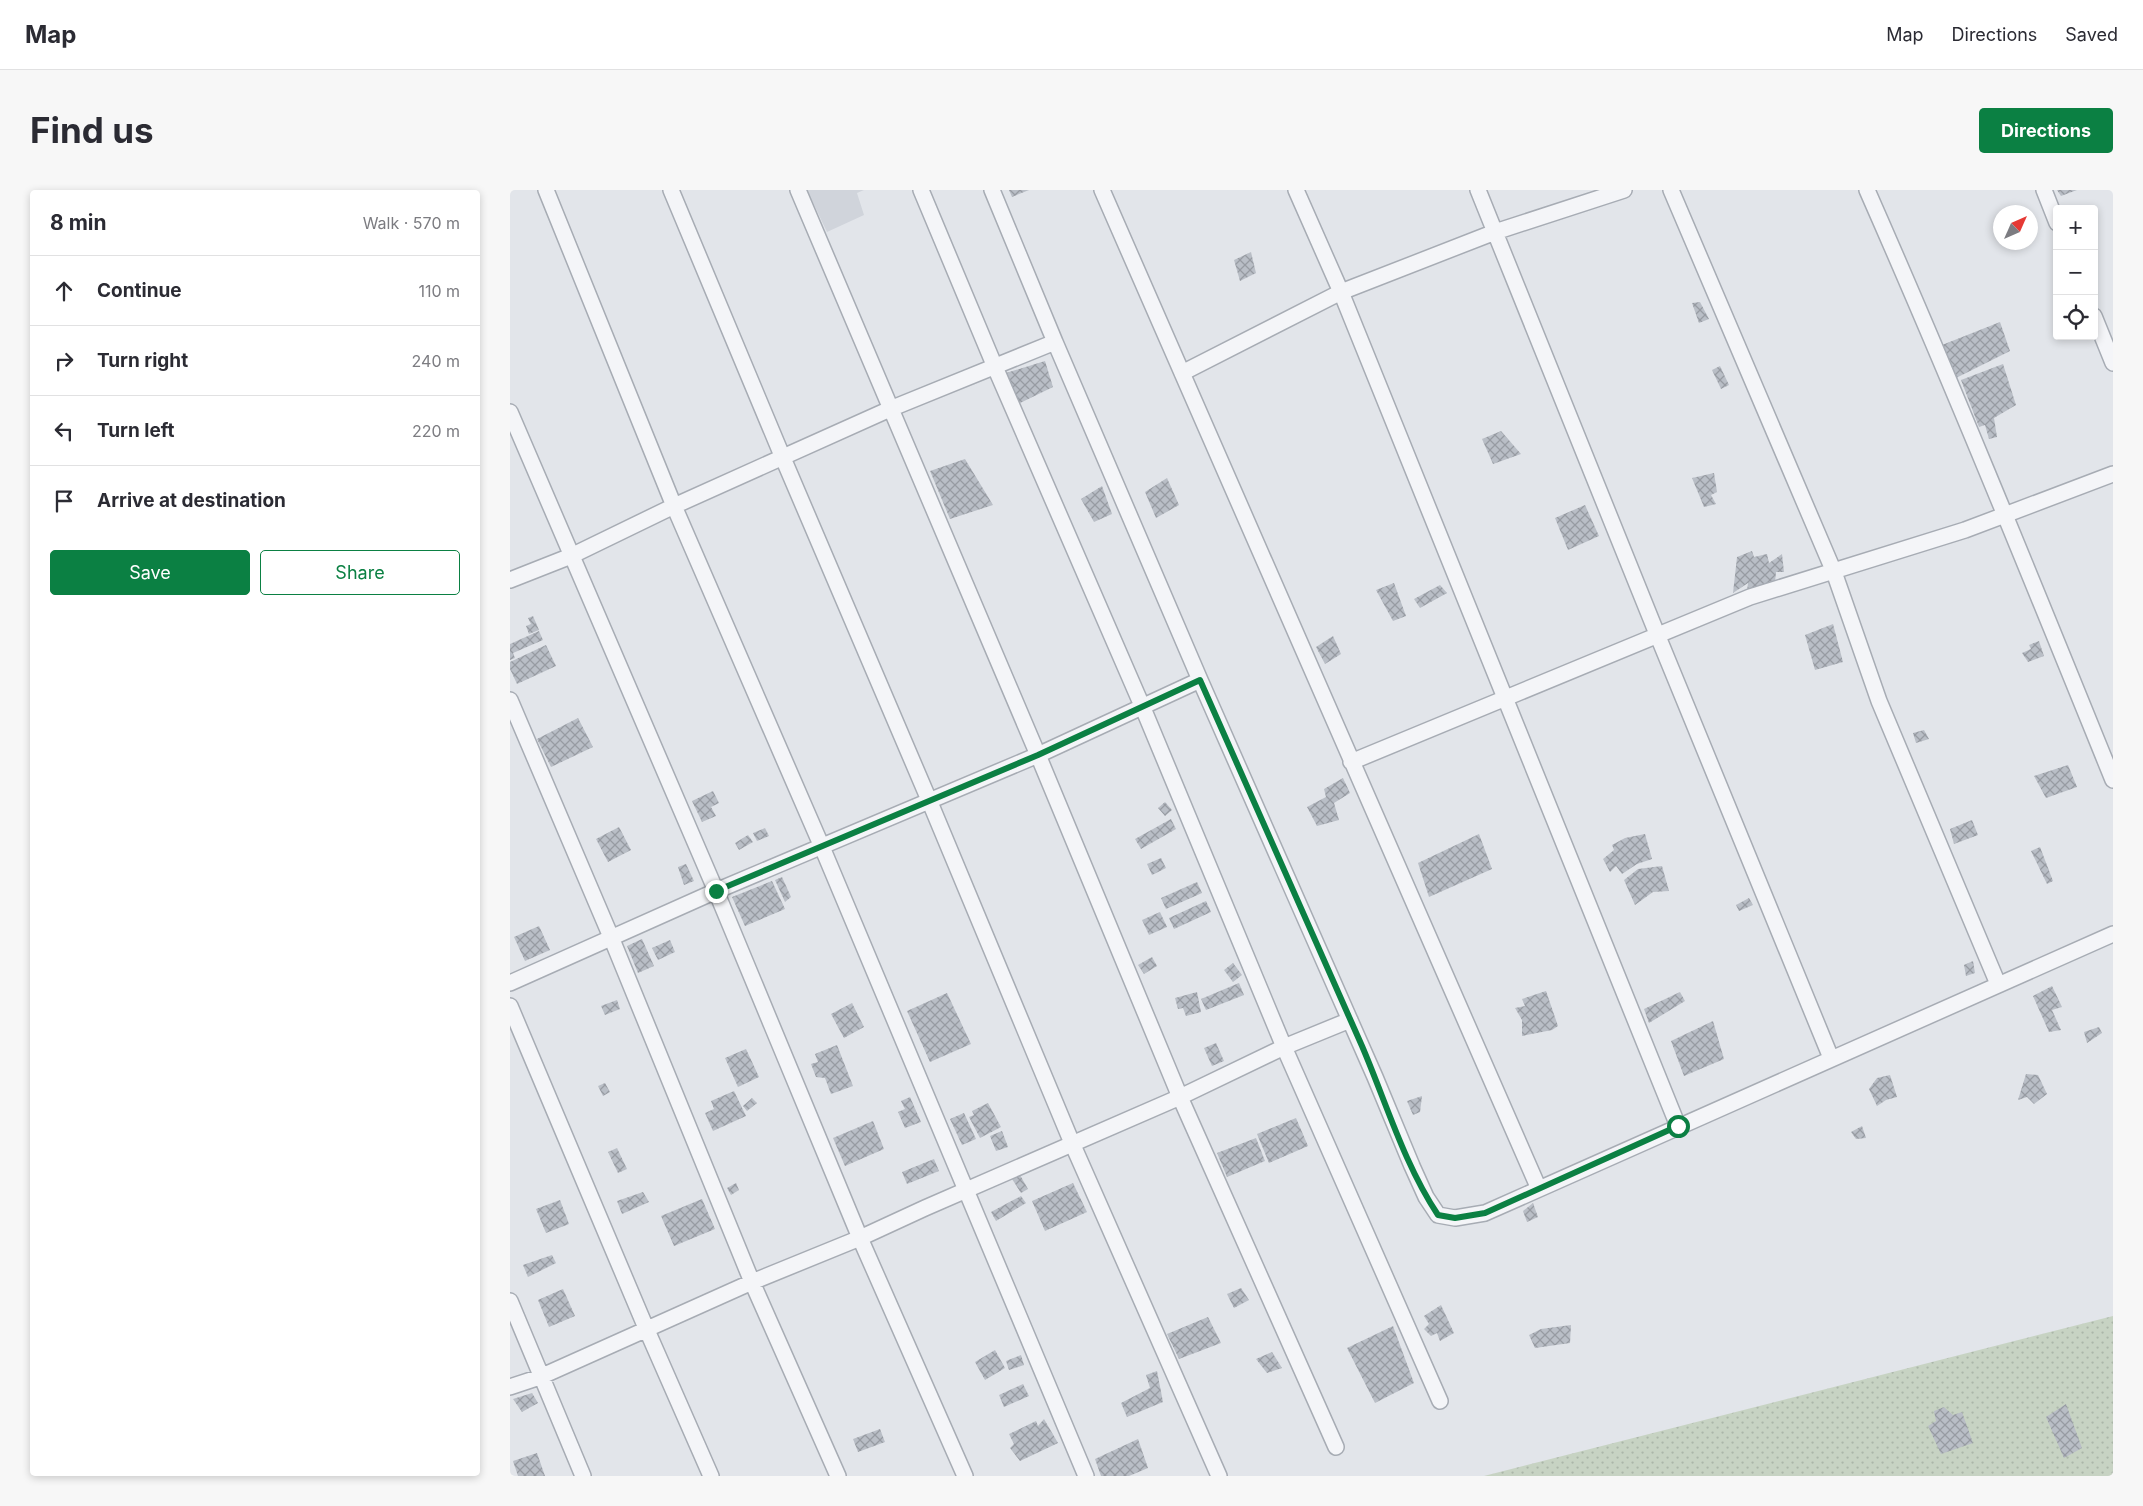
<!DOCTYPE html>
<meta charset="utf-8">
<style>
body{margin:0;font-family:Inter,sans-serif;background:#f7f7f7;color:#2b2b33}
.controls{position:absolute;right:15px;top:15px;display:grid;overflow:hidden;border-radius:5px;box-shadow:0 2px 8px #0003}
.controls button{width:45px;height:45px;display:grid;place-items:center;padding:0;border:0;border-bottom:1px solid #e1e1e2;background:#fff;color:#2b2b33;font:25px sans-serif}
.compass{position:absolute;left:1483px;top:15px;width:45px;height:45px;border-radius:50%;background:#fff;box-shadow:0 2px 8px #0003;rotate:45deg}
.stop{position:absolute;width:15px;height:15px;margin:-11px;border:4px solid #0b8043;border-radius:50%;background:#fff}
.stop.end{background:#0b8043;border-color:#fff;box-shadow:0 1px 5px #0008}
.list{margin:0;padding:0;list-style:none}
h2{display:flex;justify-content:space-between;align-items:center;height:65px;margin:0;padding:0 20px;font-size:21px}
h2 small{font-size:16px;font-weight:400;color:#7c7c81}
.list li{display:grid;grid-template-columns:32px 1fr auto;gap:15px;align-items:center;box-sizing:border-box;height:70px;padding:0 20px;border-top:1px solid #e1e1e2}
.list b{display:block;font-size:19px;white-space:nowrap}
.list em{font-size:16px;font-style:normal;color:#7c7c81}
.actions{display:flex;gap:10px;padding:15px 20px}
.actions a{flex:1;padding:11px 0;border:1px solid #0b8043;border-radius:5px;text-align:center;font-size:18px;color:#0b8043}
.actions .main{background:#0b8043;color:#fff}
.icon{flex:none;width:28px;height:28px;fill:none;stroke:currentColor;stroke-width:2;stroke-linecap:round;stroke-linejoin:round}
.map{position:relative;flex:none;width:1603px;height:1286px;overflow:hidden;border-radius:5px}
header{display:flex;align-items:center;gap:30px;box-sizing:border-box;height:70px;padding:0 25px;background:#fff;border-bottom:1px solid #e1e1e2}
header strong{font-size:24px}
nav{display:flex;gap:28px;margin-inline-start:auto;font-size:18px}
.intro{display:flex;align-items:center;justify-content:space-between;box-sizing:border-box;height:120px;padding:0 30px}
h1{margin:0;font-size:35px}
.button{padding:12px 22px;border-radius:5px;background:#0b8043;color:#fff;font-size:18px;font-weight:700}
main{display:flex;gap:30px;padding:0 30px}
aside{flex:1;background:#fff;border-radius:5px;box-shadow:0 2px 8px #0003}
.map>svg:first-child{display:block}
</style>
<header>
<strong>Map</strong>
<nav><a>Map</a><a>Directions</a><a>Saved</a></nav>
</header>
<div class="intro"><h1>Find us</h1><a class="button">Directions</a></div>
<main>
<aside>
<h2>8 min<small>Walk · 570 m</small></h2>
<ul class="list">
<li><svg class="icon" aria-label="ahead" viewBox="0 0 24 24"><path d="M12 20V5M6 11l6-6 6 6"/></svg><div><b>Continue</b></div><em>110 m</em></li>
<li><svg class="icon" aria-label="right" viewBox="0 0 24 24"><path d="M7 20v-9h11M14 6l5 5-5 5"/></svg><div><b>Turn right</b></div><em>240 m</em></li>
<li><svg class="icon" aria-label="left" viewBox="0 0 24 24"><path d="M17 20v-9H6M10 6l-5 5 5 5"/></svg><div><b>Turn left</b></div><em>220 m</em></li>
<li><svg class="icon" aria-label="arrive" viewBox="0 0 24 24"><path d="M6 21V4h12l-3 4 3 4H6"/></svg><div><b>Arrive at destination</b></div></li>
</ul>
<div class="actions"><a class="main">Save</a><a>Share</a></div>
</aside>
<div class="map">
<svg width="1603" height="1286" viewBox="0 0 1603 1286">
<defs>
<pattern id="grass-dots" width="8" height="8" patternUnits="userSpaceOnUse" patternTransform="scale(1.25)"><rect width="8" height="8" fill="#c7d3c3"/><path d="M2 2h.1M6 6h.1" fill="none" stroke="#abb6a9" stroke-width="1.8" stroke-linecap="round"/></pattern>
<pattern id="building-cross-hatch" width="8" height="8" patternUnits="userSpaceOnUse" patternTransform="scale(1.25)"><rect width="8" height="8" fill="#b9bec6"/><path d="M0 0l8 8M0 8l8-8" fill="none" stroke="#979ba2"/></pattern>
</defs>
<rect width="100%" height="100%" fill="#e2e5ea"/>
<path fill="#d0d4db" d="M297,0H354L347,3L354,25L317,42Z"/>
<path fill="url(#grass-dots)" d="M1603,1126V1286H974Z"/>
<path fill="url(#building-cross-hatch)" d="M499,0H519L502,7Z
M1547,0H1567L1551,6Z
M741,62L746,83L730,91L724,70Z
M1190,112L1199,129L1189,133L1182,113Z
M1490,132L1500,161L1446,188L1432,155Z
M535,171L543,197L506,215L496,183Z
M1493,174L1506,215L1484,228L1487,247L1479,249L1475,235L1469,237L1451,190Z
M1210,176L1219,195L1211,199L1202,180Z
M991,241L1011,264L983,274L972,249Z
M455,269L483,315L440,329L420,281Z
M1204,283L1207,302L1201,305L1206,314L1194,317L1182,288Z
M657,288L669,315L646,328L635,302Z
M592,296L602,324L584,332L571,309Z
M1075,315L1089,346L1058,360L1045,328Z
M1242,361L1244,367L1257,364L1259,373L1272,364L1274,382H1266L1265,392L1237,401L1238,393L1223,403L1227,367Z
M884,393L896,426L883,431L866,400Z
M930,395L937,403L910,418L904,409Z
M23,426L29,440L19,444L16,436L21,434L18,428Z
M1323,434L1333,472L1305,480L1295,445Z
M29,441L33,450L3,463L5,468L0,470V454Z
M823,446L831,464L815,474L806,457Z
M1529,451L1534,466L1518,472L1512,463L1521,459L1519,455Z
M36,455L46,476L7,494L0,479V472Z
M68,528L83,557L41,577L27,549Z
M1414,540L1419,549L1406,553L1403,543Z
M1558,575L1567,597L1536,608L1524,586Z
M833,588L840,603L824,613L829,630L807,636L797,617L816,607L814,599Z
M203,601L209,613L201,617L206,626L192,632L182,611Z
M655,612L662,620L655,626L648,618Z
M661,629L666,639L631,659L625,649Z
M1462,630L1468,645L1444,654L1440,639Z
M109,637L121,660L98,672L86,649Z
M255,638L259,646L247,651L243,643Z
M969,644L982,679L919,707L908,673Z
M1135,644L1142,669L1127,674L1112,684L1106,676L1100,682L1093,669L1104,660L1102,655L1115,648Z
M238,645L243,652L229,660L225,653Z
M1530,657L1543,691L1537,694L1521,661Z
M651,668L656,678L642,685L637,674Z
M176,674L184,691L174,695L168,677Z
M1152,676L1159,701L1143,702L1125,715L1114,690L1128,679Z
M272,687L281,707L275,712L265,690Z
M262,691L275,719L235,736L222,707Z
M687,692L692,703L656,719L651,708Z
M1239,708L1243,715L1229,721L1226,715Z
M696,711L701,722L664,739L659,728Z
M650,722L657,737L639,745L632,730Z
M29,736L40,760L15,771L4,747Z
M132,749L144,776L128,783L117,756Z
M160,750L165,762L148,770L142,758Z
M642,767L647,776L634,784L628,775Z
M1463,771L1465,783L1456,786L1454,775Z
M723,773L732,785L723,792L714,780Z
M729,793L734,805L696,820L691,809Z
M1542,796L1552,817L1542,820L1551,840L1539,842L1523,806Z
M1036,801L1048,836L1042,840L1012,846V830L1005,818L1015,816L1012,809Z
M687,802L691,822L676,826L673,818L668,819L665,808Z
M1170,802L1175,811L1139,833L1134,819Z
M437,803L461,854L420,872L397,821Z
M107,810L110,819L95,825L91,816Z
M342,813L354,837L334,848L321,824Z
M1203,831L1214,869L1174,886L1161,851Z
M1589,837L1592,843L1577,853L1574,842Z
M706,853L714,871L702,876L694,858Z
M327,855L343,896L321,904L315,888L306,887L301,874L308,872L305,864Z
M236,859L249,887L228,897L215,868Z
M1516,884L1528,885L1537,904L1524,914L1517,907L1508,910Z
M1380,885L1387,907L1376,910L1367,916L1359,899L1367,888Z
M95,893L100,902L93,906L88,896Z
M224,901L236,926L203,941L195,923L204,919L201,911Z
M912,906L910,922L903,925L897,911Z
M400,907L411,932L395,938L388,922L395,919L391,911Z
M242,908L247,913L237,921L233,916Z
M478,913L491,937L470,948L459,927L464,925L462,921Z
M454,923L466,949L452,955L440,929Z
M786,928L798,956L759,973L747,944Z
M363,931L374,959L335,976L323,948Z
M1352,936L1356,948L1346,949L1341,942Z
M492,941L498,957L486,961L480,946Z
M746,948L755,971L717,987L707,963Z
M107,958L117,979L108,983L98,962Z
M424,969L429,981L397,994L392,982Z
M510,985L518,999L511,1003L502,989Z
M226,993L229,1000L221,1005L217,998Z
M563,993L577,1022L535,1041L522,1011Z
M133,1002L139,1012L112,1024L107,1011Z
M511,1006L516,1013L486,1031L481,1022Z
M192,1009L205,1039L164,1056L151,1026Z
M50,1010L59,1034L36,1043L26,1019Z
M1023,1013L1028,1027L1017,1032L1013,1021Z
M42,1065L46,1073L18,1087L13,1075Z
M731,1098L739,1110L724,1118L717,1104Z
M53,1099L65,1126L39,1137L28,1110Z
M931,1115L944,1143L930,1151L927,1143L921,1146L914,1139L919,1134L914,1126Z
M698,1127L711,1153L669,1169L657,1144Z
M1061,1135L1060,1153L1025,1158L1019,1145L1031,1139Z
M883,1136L904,1193L865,1213L837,1158Z
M485,1160L495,1178L475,1190L465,1172Z
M762,1162L772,1178L757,1183L746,1169Z
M511,1165L514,1175L499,1180L496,1171Z
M647,1181L653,1212L617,1227L611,1213L640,1198L636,1185Z
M513,1194L519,1206L494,1217L489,1205Z
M22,1203L28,1213L12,1222L3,1209Z
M1556,1214L1572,1258L1554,1268L1536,1227Z
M1434,1217L1443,1225L1452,1222L1463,1253L1431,1264L1418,1236L1426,1231L1424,1221Z
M534,1229L548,1253L510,1271L500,1258L504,1254L499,1244L526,1231L528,1236Z
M370,1239L375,1252L348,1262L343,1249Z
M628,1249L638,1278L619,1286H591L585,1269Z
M27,1263L35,1286H8L3,1271Z"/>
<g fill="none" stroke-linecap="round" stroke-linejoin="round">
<defs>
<path id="street" d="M36,0L164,316L312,657L576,1286
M161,0L273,268L419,610L562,953L709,1286
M288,0L528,565L670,907L826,1257
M411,0L485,177L633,518L774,857L930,1211
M482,0L545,152
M592,0L1029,999
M786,0L831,102L1168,936
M968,0L1147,444L1321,868
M1161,0L1324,382L1369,511L1488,794
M1357,0C1443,195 1523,393 1603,590
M1534,0L1547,33
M1584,126L1603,173
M672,183L831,102L985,42L1114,0
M0,222L206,701L350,1048L455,1286
M0,390L61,366L164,316L380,219L545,152L690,490L865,887L902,976L916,1007L928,1025L945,1028L975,1023L1603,744
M0,510L101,747L242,1092L328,1286
M841,572L1240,407L1455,340L1603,284
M0,793L206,701L528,565L690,490
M0,816L136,1138L201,1286
M0,1111L73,1286
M0,1197L30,1187L242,1092L350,1048L415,1018L670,907L774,857L840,830"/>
</defs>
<use href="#street" stroke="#a7acb4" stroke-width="18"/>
<use href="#street" stroke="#f4f5f8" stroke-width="15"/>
</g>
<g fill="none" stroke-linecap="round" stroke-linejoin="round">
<path stroke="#0b8043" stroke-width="6" d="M206,701L528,565L690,490C744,612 798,734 852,856C876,912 894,974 928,1025L945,1028L975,1023L1168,936"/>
</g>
</svg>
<div class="controls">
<button>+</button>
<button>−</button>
<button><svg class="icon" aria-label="locate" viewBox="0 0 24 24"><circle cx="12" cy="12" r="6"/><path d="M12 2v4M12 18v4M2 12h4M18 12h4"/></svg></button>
</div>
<svg class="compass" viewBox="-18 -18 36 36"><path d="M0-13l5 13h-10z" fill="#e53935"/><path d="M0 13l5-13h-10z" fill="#7c7c81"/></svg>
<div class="stop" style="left:1168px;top:936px"></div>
<div class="stop end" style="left:206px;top:701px"></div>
</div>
</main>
